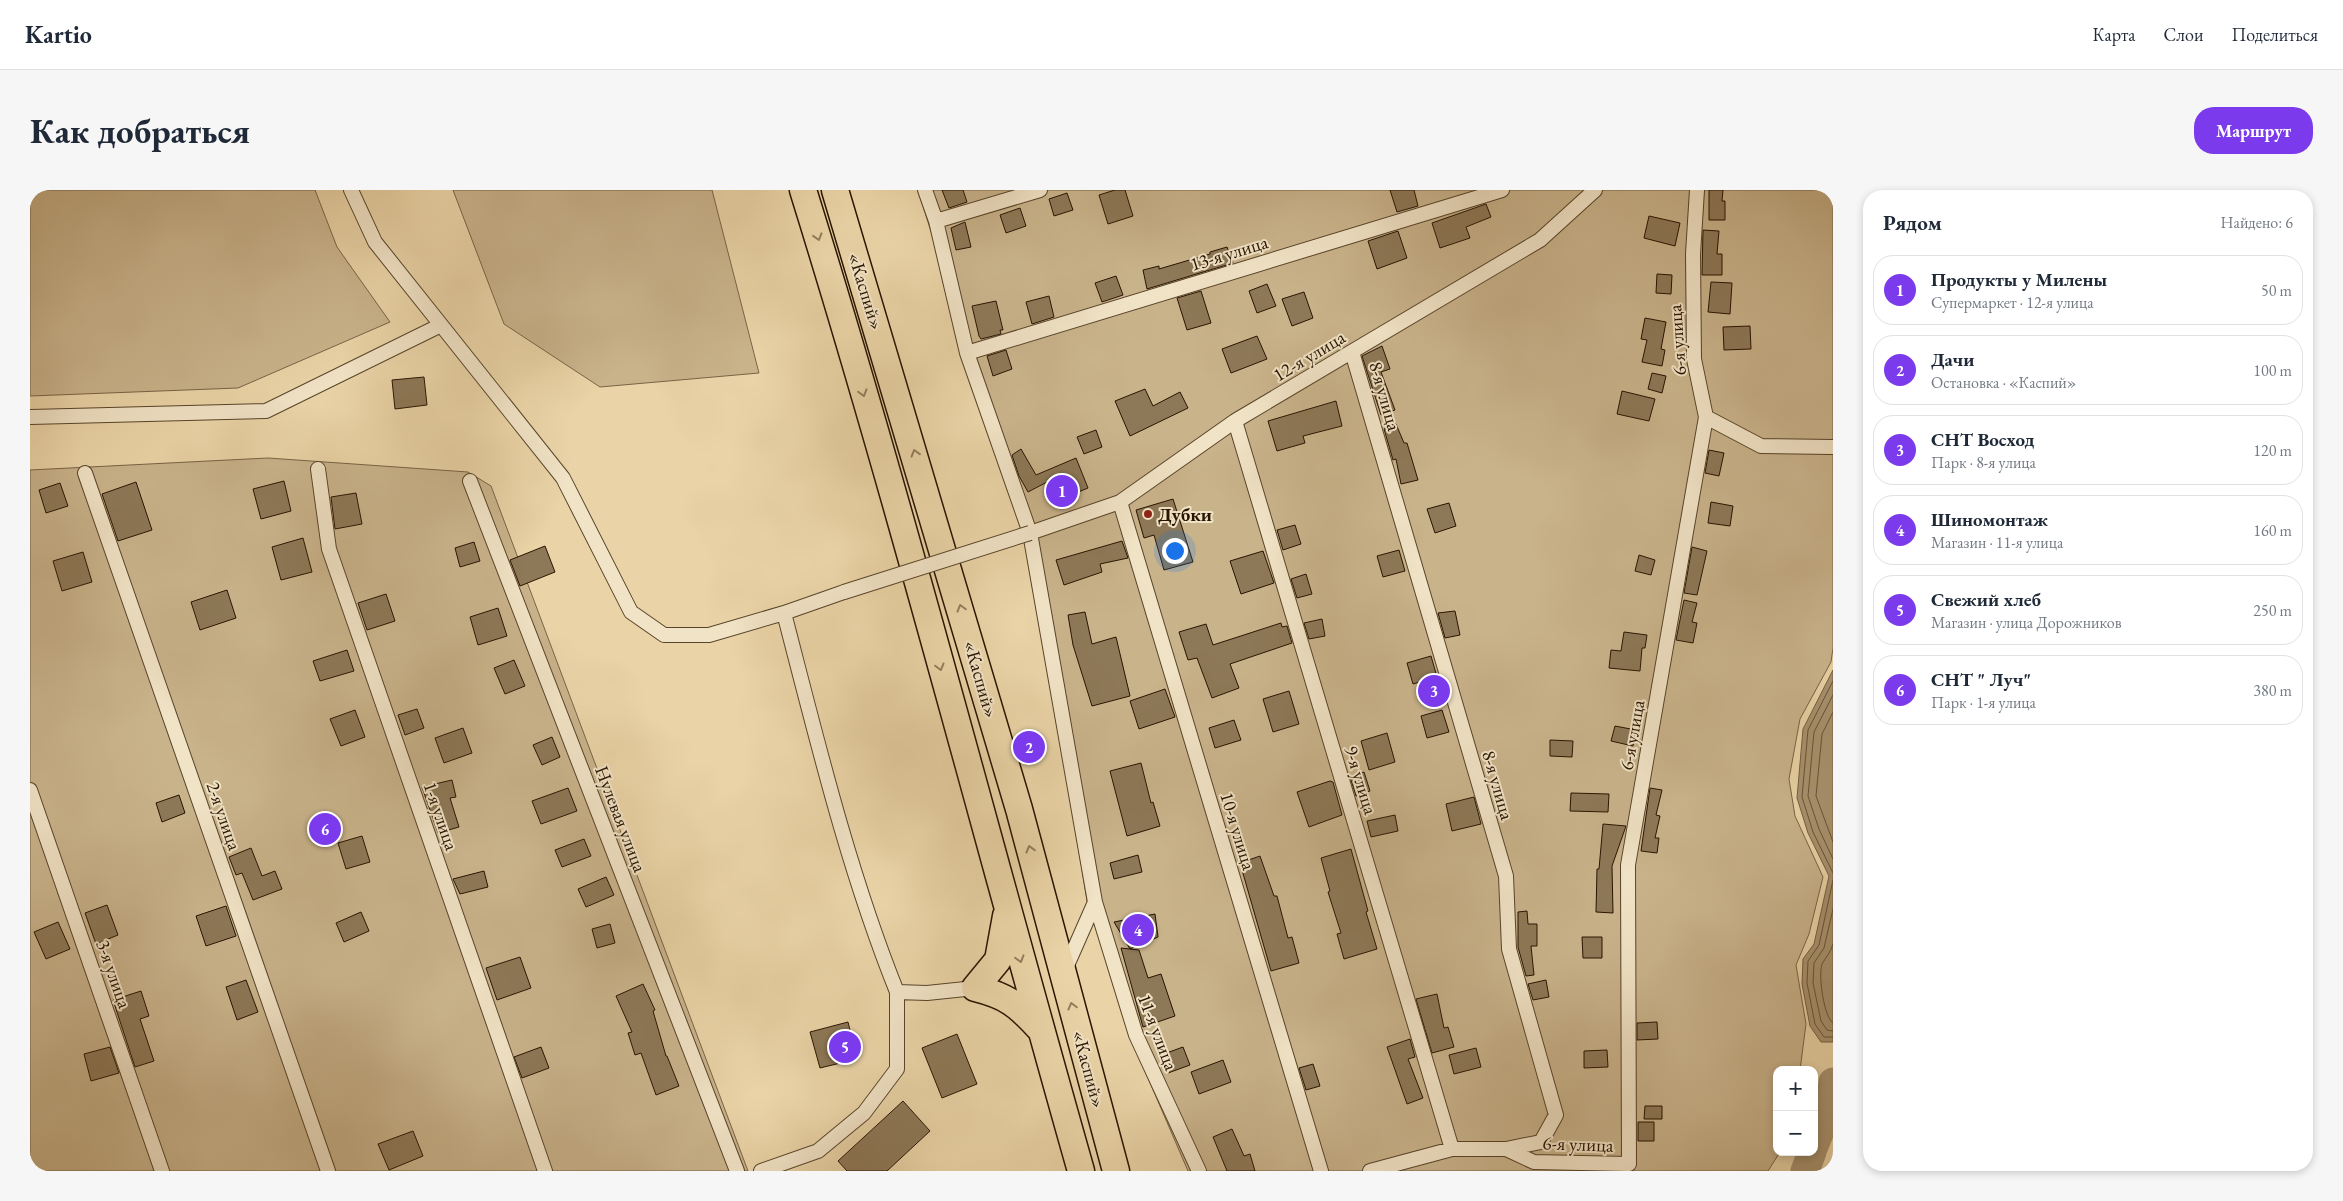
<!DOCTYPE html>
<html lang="ru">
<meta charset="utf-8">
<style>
body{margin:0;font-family:"EB Garamond",serif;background:#f6f6f7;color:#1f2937}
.controls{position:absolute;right:15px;bottom:15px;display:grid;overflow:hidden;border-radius:10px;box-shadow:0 2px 8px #0003}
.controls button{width:45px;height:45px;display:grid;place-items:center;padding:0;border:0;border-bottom:1px solid #e0e1e3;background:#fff;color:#1f2937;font:25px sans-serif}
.you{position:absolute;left:1144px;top:360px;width:18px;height:18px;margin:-12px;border:4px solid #fff;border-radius:50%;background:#1a73e8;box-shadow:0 0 0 8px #1a73e833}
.badge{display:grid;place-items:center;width:32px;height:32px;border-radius:50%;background:#7c3aed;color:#fff;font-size:16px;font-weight:700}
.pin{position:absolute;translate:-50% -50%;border:2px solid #fff;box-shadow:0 1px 5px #0006}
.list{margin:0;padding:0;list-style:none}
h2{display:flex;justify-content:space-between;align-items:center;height:65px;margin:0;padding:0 20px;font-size:21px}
h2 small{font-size:16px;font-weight:400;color:#747a83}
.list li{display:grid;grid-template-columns:32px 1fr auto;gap:15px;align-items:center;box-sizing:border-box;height:70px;margin:0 10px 10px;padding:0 10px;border:1px solid #e0e1e3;border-radius:20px}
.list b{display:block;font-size:19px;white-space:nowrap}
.list p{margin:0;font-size:16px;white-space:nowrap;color:#747a83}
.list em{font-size:16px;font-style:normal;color:#747a83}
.map{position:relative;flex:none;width:1803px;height:981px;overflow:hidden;border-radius:20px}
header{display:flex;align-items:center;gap:30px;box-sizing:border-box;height:70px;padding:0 25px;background:#fff;border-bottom:1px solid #e0e1e3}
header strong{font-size:24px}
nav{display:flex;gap:28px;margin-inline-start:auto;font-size:18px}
.intro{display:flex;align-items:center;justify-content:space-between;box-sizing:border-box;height:120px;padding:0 30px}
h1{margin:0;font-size:35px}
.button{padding:12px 22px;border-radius:20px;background:#7c3aed;color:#fff;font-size:18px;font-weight:700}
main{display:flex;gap:30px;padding:0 30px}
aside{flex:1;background:#fff;border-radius:20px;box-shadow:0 2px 8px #0003}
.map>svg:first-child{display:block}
</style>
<header>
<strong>Kartio</strong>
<nav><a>Карта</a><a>Слои</a><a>Поделиться</a></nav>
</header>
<div class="intro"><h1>Как добраться</h1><a class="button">Маршрут</a></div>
<main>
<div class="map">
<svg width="1803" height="981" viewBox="0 0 1803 981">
<rect width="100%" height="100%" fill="#ead4a7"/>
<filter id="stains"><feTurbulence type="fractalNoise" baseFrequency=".004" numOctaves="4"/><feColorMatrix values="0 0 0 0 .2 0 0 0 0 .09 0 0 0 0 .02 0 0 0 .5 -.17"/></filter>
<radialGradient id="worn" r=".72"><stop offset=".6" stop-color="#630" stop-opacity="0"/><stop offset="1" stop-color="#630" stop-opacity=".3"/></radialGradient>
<path fill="#c9b38b" stroke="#786446" d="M0,0H285L307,57L360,132L208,198L0,206Z
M423,0H682L729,183L570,197L474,134Z
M888,0H1803V458L1801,472L1770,529L1759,589L1765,626L1793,687L1779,744L1766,775L1776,834L1770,880H1747V962H1750L1738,981H1158L1102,851L1057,711L1002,365Z
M238,268L438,282L461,296L718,981H0V280Z"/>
<path fill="#a8936f" stroke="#756043" d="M1803,480V852H1791L1780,836L1772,794L1773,769L1784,754L1799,686L1778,643L1767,608L1773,539Z"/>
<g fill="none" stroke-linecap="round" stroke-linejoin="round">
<path stroke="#685438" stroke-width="1" d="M1803,491L1778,540L1772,607L1783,642L1803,683
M1803,505L1784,542L1778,606L1789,639L1803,669
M1803,522L1792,544L1786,606L1803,652
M1803,690L1789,755L1778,771L1777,793L1785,834L1794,847H1803
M1803,719L1794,758L1784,773L1783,793L1791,831L1797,840L1803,841
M1803,754C1801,762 1796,767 1792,774C1788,785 1794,828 1803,833"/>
<path stroke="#a8936f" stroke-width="29" d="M1784,956L1800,916L1803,892
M1775,981L1782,962"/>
</g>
<path fill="#8d7857" stroke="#281401" d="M912,0H933L937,12L919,18Z
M1085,0H1095L1103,26L1078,34L1069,5Z
M1360,0H1384L1388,16L1367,22Z
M1679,0H1693L1692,11H1695V30H1679Z
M1037,3L1043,20L1024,26L1019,9Z
M1456,14L1461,27L1436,37L1440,48L1410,58L1402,33Z
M990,18L996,36L976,43L970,25Z
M1619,26L1650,33L1645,56L1614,48Z
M935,32L941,57L926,60L921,38Z
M1673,40L1689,41L1687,64H1692V85H1672Z
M1368,41L1377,68L1347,79L1338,51Z
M1197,57L1203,73L1117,99L1113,80L1129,76V79L1180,64V62Z
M1627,84L1642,85L1641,104L1626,103Z
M1086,86L1093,105L1072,112L1065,93Z
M1681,92L1702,93L1700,124L1678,122Z
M1237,94L1246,116L1227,123L1219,101Z
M1171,101L1181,133L1157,140L1147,108Z
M1274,102L1283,128L1262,136L1252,109Z
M1019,106L1024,127L1002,134L996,112Z
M966,111L973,140H970L971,144L951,149L949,146L942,116Z
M1615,128L1636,132L1631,159L1635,160L1632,176L1612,172L1617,150L1611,149Z
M1720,136L1721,159L1694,160L1693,137Z
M1227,146L1237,169L1201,183L1192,159Z
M1352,156L1360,179L1351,182L1365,220L1351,225L1332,166Z
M976,160L982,179L963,186L957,166Z
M1622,183L1636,186L1632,203L1618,199Z
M394,187L397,215L365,219L362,190Z
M1115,199L1123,216L1150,202L1158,218L1100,246L1085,211Z
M1592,201L1625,209L1619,231L1587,224Z
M1306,211L1312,236L1273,246L1275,253L1247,261L1238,231Z
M1366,234L1374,253H1377L1388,290L1371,294L1366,269L1363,270L1354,239Z
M1066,240L1072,257L1054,264L1047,247Z
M991,259L1006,285L1046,268L1058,298L1029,310L1021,290L998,302L989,286L982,265Z
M1679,260L1694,263L1689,286L1675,283Z
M254,291L261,321L231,329L223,299Z
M106,292L122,340L88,351L72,304Z
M30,293L38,316L16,323L9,300Z
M326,303L332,334L305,339L301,307Z
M1143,309L1163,372L1134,380L1124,345L1114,348L1106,320Z
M1681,312L1703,316L1700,336L1678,333Z
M1419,313L1426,336L1405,343L1397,319Z
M1265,335L1271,354L1253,360L1247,340Z
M273,348L282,382L251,390L242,357Z
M1092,351L1098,368L1070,374L1072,382L1034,395L1026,370Z
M444,352L450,371L430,377L425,358Z
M515,356L525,382L490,396L480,370Z
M1662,357L1677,361L1667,405L1654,403Z
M1369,360L1375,381L1353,387L1347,366Z
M1233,361L1244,393L1211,404L1200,371Z
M53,362L62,392L32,401L23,371Z
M1609,365L1625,370L1621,385L1605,381Z
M1276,384L1282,404L1267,408L1261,389Z
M197,400L206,428L170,440L161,412Z
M356,404L365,431L337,440L328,413Z
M1654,410L1667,413L1662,432L1667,433L1663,453L1646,450Z
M468,418L477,446L448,455L440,427Z
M1425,421L1430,445L1415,448L1408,423Z
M1055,422L1062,454L1086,447L1100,506L1062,516L1043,455L1038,425Z
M1292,429L1295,446L1279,449L1274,433Z
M1251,433L1252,437L1257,436L1262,453L1200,474L1209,498L1182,508L1167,468L1158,470L1149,442L1176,434L1183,455Z
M1594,442L1617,445L1615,458H1612L1610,481L1579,478L1581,460L1591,461Z
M317,460L324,481L290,491L283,471Z
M1401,466L1407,487L1383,494L1377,473Z
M484,470L495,496L475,504L464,478Z
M1135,499L1145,527L1109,539L1100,511Z
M1259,501L1269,534L1243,542L1233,509Z
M387,519L394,538L375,545L368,525Z
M325,520L335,547L311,556L300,529Z
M1412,520L1419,542L1397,548L1391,526Z
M1204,530L1211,550L1185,558L1179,538Z
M1585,536L1606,540L1603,556L1581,551Z
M433,538L442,563L414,573L405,548Z
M1357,543L1365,572L1339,580L1331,551Z
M522,547L530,567L512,575L503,555Z
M1520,550L1543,551L1542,567L1520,566Z
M1111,573L1121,613L1123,612L1130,636L1097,646L1080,581Z
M1334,582L1340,601L1326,606L1320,587Z
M422,590L426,607L420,608L429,637L408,643L392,597Z
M1300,591L1303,592L1312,625L1279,637L1267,602Z
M538,598L547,621L511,634L502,611Z
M1620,598L1632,600L1626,625L1630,626L1625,648H1629L1627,663L1611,661Z
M1541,603L1579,604L1578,622L1540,621Z
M149,605L155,623L132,632L126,613Z
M1444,607L1451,634L1422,641L1416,614Z
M1365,625L1368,641L1341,647L1337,631Z
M1573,634L1596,636L1582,676L1583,723L1566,722L1567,679H1569Z
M332,646L340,672L316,679L308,653Z
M554,649L561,666L532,677L525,660Z
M221,658L232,686L245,681L252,699L223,710L212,683L206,685L199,667Z
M1321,659L1338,721L1336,722L1347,759L1314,769L1307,744L1311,743L1298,702L1300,701L1291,668Z
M1108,665L1112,682L1084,689L1080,673Z
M1230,666L1244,706H1247L1258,748L1262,747L1269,773L1241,781L1210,673Z
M454,681L458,697L430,704L423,689Z
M576,687L584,705L556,717L548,699Z
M77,715L88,745L66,754L55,723Z
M196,716L206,746L176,756L166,726Z
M1497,721L1498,734H1507V756H1501L1504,785L1496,786L1488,757V722Z
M331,722L339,741L314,752L306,733Z
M1125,724L1128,747L1100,759L1084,732Z
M28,732L40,759L16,769L4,742Z
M580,734L585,753L567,758L562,739Z
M1552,747H1572V768H1553Z
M1091,758L1109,760L1118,788L1131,784L1145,826L1113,837Z
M490,767L501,798L467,810L456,778Z
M216,790L228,822L207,830L196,797Z
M1516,790L1519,807L1503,810L1498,794Z
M613,794L625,820L623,821L636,866H637L649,896L626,905L611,863L605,865L598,843L602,842L586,806Z
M111,801L119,826L110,829L124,871L105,877L83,810Z
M1407,804L1414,838L1418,837L1424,857L1402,863L1386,809Z
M818,832L827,869L790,878L780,842Z
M1627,832L1628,849L1607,850V833Z
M927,844L947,894L912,908L892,858Z
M1380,849L1385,867L1378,869L1393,908L1377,914L1357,857Z
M80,857L89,883L61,891L54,864Z
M511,857L519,878L492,888L484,867Z
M1153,857L1160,875L1138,883L1131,865Z
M1446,858L1451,877L1424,884L1419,865Z
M1577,860L1578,877L1554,878V861Z
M1193,870L1201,892L1169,904L1161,882Z
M1283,874L1290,896L1276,900L1269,878Z
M873,911L900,941L857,981H817L808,971Z
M1615,916H1632V929H1614Z
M1608,932H1624V951H1608Z
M1202,939L1214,966L1220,964L1225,981H1197L1183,947Z
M383,941L393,966L359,980L348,954Z"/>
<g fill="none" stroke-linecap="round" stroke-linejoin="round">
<defs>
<path id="street" d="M321,0L345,52L533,288L601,422L634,445H679L754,423
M895,0L906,31L937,163L1000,343L1065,712L1106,845L1169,981
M906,31L1010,0
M1322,162L1476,686L1479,759L1526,925L1511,952L1476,959H1422L1340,981
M937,163L1472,0
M0,227L236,221L411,135
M1676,227L1731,256L1803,257
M1205,231L1422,959
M288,279L299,359L515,981
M55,283L298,981
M440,291L707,981
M1090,312L1291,981
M1000,343L1090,312L1205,231L1510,50L1565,0
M814,402L754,423C787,550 818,680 867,802
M0,600L132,981
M1035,780L1065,712
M1476,959L1504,972L1599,974L1598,675L1676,227L1664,169L1663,64L1667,0
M731,981L788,961L834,923L867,879V802L897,803L945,798"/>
<path id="highway" d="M773,0C874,324 958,654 1051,981
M805,0L989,619L1086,981
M976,726L968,770L945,798C977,806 987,814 1009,838"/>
</defs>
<use href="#street" stroke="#58442a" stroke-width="16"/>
<use href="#highway" stroke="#281401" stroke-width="29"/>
<use href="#street" stroke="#f1e3c6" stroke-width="14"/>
<use href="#highway" stroke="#ead4a7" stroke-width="26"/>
<defs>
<path id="street-bridge" d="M814,402L1000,343"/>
</defs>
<use href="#street-bridge" stroke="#58442a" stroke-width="16" stroke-linecap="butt"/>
<use href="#street-bridge" stroke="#f1e3c6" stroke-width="14"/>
</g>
<defs><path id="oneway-chevron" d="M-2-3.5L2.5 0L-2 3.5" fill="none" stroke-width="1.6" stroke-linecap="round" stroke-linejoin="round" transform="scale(1.25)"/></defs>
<g stroke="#937e5c">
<use href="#oneway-chevron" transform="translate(788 47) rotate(73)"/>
<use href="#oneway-chevron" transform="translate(833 203) rotate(74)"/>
<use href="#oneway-chevron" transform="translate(885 263) rotate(-107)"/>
<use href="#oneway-chevron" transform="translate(931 418) rotate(-106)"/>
<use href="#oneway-chevron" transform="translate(910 477) rotate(75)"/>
<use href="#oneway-chevron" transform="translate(1000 659) rotate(-105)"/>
<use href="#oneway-chevron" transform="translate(990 769) rotate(74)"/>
<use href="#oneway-chevron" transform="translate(1042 816) rotate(-105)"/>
</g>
<circle fill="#8f2418" stroke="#f1e3c6" stroke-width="2" cx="1118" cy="324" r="5"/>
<g text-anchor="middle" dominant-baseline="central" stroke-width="4" stroke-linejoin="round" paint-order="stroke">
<g font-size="19" fill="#281401" stroke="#f1e3c6">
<text transform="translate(1199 63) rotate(-17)">13-я улица</text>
<text transform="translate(836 101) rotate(73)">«Каспий»</text>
<text transform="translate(1647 150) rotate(-94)">6-я улица</text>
<text transform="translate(1279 166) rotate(-31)">12-я улица</text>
<text transform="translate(1355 206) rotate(74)">8-я улица</text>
<text transform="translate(951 489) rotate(74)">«Каспий»</text>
<text transform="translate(1602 545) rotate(-80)">6-я улица</text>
<text transform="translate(1331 590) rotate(73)">9-я улица</text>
<text transform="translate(1468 595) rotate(74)">8-я улица</text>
<text transform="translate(194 626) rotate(71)">2-я улица</text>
<text transform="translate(411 626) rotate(71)">1-я улица</text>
<text transform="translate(591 629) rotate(69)">Нулевая улица</text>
<text transform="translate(1208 641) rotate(73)">10-я улица</text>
<text transform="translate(84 784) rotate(71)">3-я улица</text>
<text transform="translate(1128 842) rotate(69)">11-я улица</text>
<text transform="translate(1059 879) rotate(75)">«Каспий»</text>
<text transform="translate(1548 954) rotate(2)">6-я улица</text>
</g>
<g font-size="19" font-weight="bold" fill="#281401" stroke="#f1e3c6" text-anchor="start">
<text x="1128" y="324">Дубки</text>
</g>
</g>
<rect width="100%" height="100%" filter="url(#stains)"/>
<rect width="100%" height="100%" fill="url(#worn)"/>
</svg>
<div class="controls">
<button>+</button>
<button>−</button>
</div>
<div class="you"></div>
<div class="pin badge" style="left:1032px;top:301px">1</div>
<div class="pin badge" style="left:999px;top:557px">2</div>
<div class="pin badge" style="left:1404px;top:501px">3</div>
<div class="pin badge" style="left:1108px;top:740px">4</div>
<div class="pin badge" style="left:815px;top:857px">5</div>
<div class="pin badge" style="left:295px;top:639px">6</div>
</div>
<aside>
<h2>Рядом<small>Найдено: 6</small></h2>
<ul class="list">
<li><span class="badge">1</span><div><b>Продукты у Милены</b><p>Супермаркет · 12-я улица</p></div><em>50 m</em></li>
<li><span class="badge">2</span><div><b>Дачи</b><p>Остановка · «Каспий»</p></div><em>100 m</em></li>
<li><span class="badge">3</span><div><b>СНТ Восход</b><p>Парк · 8-я улица</p></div><em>120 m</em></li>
<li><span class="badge">4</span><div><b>Шиномонтаж</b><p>Магазин · 11-я улица</p></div><em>160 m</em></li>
<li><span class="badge">5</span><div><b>Свежий хлеб</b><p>Магазин · улица Дорожников</p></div><em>250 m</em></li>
<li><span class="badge">6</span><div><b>СНТ &quot; Луч&quot;</b><p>Парк · 1-я улица</p></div><em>380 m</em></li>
</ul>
</aside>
</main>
